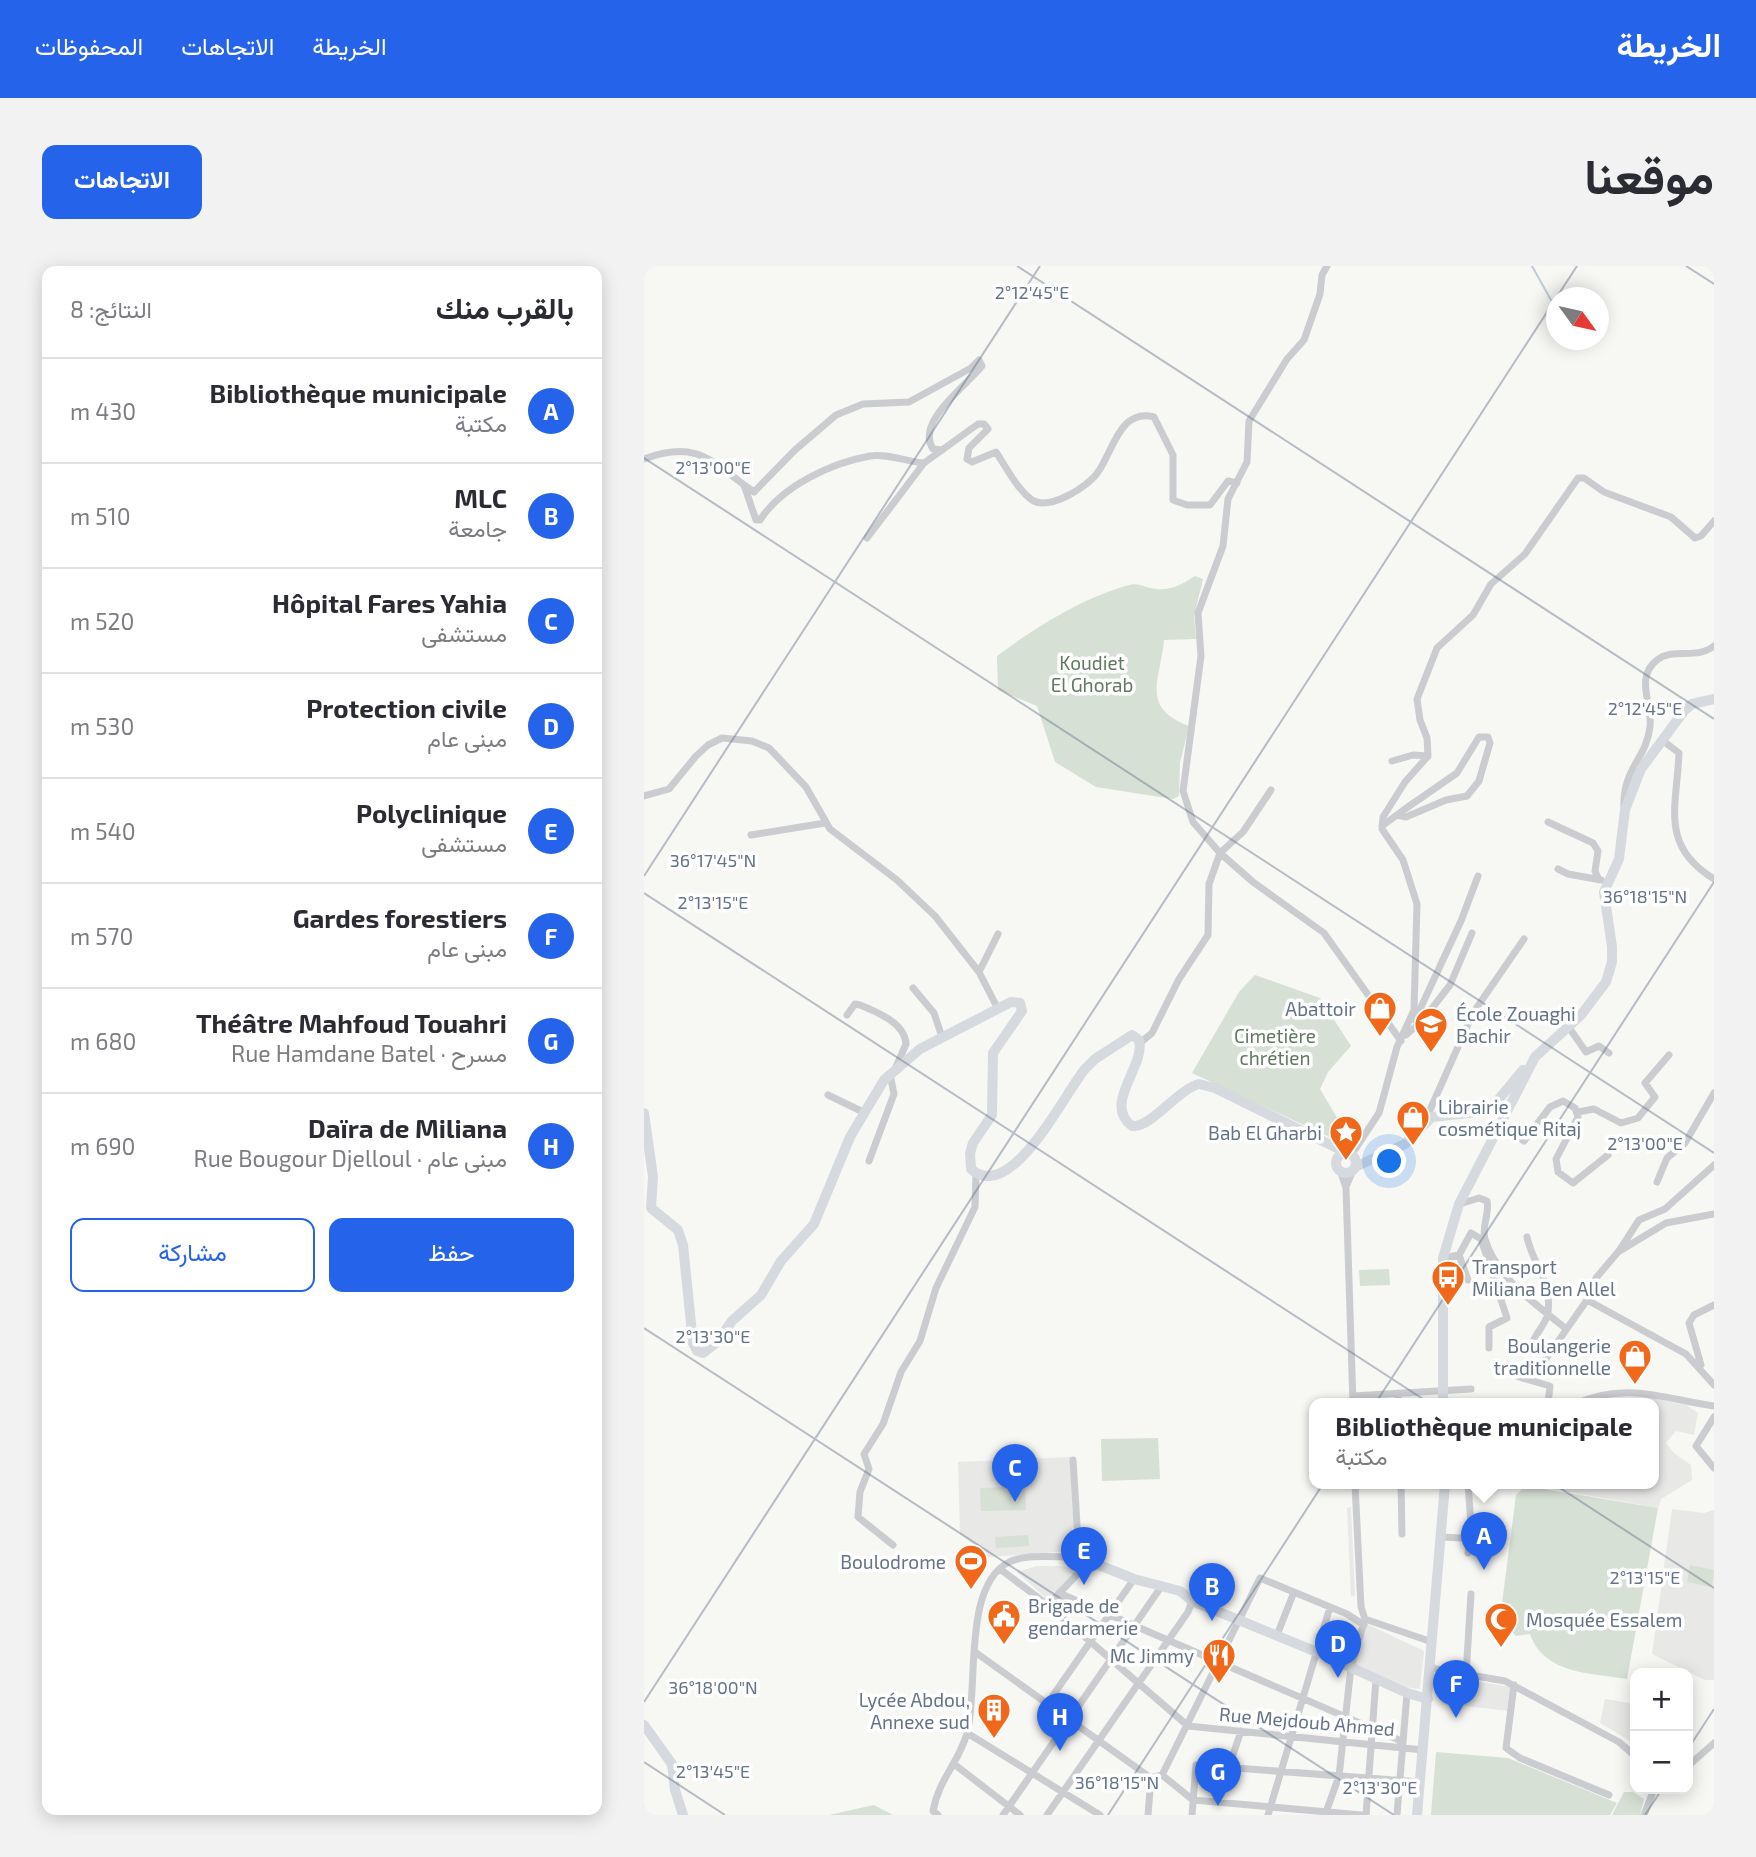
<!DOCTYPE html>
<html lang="ar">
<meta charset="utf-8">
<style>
body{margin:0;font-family:"Exo 2",Vazirmatn,sans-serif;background:#f2f2f3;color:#2b2b33;direction:rtl}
.controls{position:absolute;right:21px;bottom:21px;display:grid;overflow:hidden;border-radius:14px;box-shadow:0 4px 18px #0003}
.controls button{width:63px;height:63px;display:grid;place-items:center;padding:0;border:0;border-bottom:2px solid #e1e1e2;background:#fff;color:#2b2b33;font:35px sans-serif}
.compass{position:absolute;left:902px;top:21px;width:63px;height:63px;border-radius:50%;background:#fff;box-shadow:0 4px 18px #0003;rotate:123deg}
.you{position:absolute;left:746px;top:896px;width:24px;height:24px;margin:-18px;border:5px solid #fff;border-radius:50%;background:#1a73e8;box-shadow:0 0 0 10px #1a73e833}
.badge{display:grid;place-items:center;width:46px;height:46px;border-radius:50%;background:#2563eb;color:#fff;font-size:23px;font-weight:700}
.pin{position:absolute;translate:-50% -58px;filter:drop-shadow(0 2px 4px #0008)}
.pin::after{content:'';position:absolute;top:37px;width:24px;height:21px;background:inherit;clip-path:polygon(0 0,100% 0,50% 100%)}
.popup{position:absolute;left:665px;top:1132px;width:350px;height:91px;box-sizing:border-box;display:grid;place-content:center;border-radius:14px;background:#fff;filter:drop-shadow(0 2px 5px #0005);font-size:23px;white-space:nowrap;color:#7c7c81}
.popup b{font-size:26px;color:#2b2b33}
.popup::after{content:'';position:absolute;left:50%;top:100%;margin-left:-14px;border:14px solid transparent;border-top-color:#fff}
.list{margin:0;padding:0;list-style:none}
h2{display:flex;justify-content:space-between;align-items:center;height:91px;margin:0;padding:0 28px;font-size:30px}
h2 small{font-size:23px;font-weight:400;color:#7c7c81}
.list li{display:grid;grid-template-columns:46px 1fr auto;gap:21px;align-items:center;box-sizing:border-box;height:105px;padding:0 28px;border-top:2px solid #e1e1e2}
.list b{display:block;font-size:26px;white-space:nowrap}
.list p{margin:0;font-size:23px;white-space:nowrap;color:#7c7c81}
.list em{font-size:23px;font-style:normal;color:#7c7c81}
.actions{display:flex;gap:14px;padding:21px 28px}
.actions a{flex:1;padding:16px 0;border:2px solid #2563eb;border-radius:14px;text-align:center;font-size:24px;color:#2563eb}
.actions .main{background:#2563eb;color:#fff}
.map{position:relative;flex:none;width:1070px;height:1549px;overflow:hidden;direction:ltr;border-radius:14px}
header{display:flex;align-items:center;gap:42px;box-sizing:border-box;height:98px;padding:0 35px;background:#2563eb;color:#fff}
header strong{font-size:33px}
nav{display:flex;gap:38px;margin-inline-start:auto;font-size:24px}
.intro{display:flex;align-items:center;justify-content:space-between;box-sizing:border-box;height:168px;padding:0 42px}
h1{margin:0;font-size:49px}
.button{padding:18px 32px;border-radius:14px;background:#2563eb;color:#fff;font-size:24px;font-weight:700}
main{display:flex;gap:42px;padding:0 42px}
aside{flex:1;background:#fff;border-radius:14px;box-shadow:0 4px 18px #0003}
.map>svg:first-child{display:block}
</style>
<header>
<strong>الخريطة</strong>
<nav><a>الخريطة</a><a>الاتجاهات</a><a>المحفوظات</a></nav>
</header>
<div class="intro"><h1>موقعنا</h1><a class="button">الاتجاهات</a></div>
<main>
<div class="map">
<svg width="1070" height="1549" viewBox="0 0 1070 1549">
<rect width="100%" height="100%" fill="#f7f7f4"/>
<path fill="#e8e8e7" d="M1004,1131L1042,1139L1054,1147L1050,1169L1032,1165L1022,1177L1030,1187L1047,1199L1048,1214L1017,1233L1014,1242L880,1218H1010V1138H946Z
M427,1191L428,1245L431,1246L432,1261L428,1262L429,1285L345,1291L316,1268L314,1196Z
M707,1241L711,1330H707L703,1242Z
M1028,1243L1060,1247L1070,1244V1414H1061L1008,1388Z
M393,1300H418L433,1305L405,1335L373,1306Z
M723,1358L780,1385L776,1423L760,1421L710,1399Z
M801,1410L867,1421L864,1445L798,1437Z
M961,1433L991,1438V1478L956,1457Z"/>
<path fill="#d7e0d5" d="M551,310L559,313L550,350L552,373L520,374C517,413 495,441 545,460L536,497L535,530L529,533L452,521L411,496L393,440L354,424L353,390C392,361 438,332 485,319C492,317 499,320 506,322C525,326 535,320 551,310Z
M611,709L676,732L707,780L684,806L676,823L701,865L694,875L548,807L595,726Z
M745,1003L746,1019L716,1020L715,1004Z
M514,1172L516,1213L458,1215L457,1173Z
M381,1220L382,1244L337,1245L336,1222Z
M881,1220L1014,1242L983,1413C946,1407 900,1408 886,1368L872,1370L856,1353L872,1229Z
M384,1269L385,1280L352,1282L351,1271Z
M1046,1299L1070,1304L1068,1321L1043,1316Z
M792,1486L864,1492L973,1537L966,1549H787Z
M980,1526H989L1000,1533L996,1549H968Z
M230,1539L249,1549H185Z"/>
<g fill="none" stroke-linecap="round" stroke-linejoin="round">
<path stroke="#c1cbd2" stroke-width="2" d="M888,0L912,43"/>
<path stroke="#caccd0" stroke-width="7" d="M0,193C56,172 69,198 110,226L151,184L192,149L219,138L265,136L327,102L335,94L338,100C322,120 271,156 289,183L298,184
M100,219L112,254H116C138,220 187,197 226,190C242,187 264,196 280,197L334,158H340L344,163L325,182L323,193L328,196L352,186C362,201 373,223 388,234C405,245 444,221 454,206C469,185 476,142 510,151L529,189V234L543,239H566L584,215L593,217
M223,272L280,197
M1018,474L1035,487C1033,540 1015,579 1070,613
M748,495L769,489L784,490
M627,524L599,566L576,587L609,616L680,667L757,775
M0,530L25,523L52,490L64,479L78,472L108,475L125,482L162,521L186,563L253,614L291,650L335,706L354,743
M980,543C978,502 1002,494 1006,461C1009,438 990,412 1013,394C1029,381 1053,394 1070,380
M904,556L949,577L954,585L951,605L954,612
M738,560L761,543L813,507L835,471H844L846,477L835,515L823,530L802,534L762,551L753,549
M107,569L181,557
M914,603L924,608L957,614
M335,706L354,668
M269,722L290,747L298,771
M203,749L211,738L216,739C233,746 261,757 262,778L252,801
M771,754L817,655L834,610
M924,760L942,786L955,780L965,787
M762,769L779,754L806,719L828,667
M496,777L508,767L535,713L564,669L565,618L576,587L549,556L539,525L557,390L554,347L579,280L584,233L603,196L605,155L643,93L660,74L676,28L678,9L683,0
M184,829L219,846
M934,846L950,843L977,857L994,852L1011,831L1001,817L1025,789
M782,853L829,747L880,673
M856,859L880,875L906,841L919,835L931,842L934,851L912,893L914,906L929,917L964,889
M708,888L735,847L753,781L770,744L773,638L759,594L738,563L739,551L761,516L784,490L783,472L776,454L773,433L793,382L829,349L847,318L881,288L934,212H940L960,226L1027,251L1051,272L1057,270L1070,255
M225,895L250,828L246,808
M696,904L702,922L709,1138
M1013,916L1023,892L1041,877L1070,827
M702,921L709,904
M816,938L835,932L843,935C846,948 837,961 841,973C853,1013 891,1037 921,1062
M883,971C889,1000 908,1013 904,1046C904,1055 892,1067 889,1076
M975,985L995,954L1021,943L1070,899
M815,989L824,1014
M799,992L815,989L827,967L837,973L863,1052L845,1061V1082
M943,1034L1042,1088L1070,1119
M901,1094L943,1034L952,1012L974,986L1022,957L1070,948
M1057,1099L1045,1057L1050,1049L1070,1039
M875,1111L906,1120L904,1138
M754,1127L755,1138
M709,1130L827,1123
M932,1138C980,1115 1022,1133 1070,1140
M1070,1151L1052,1180L1070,1202
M711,1218L717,1341L721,1353
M757,1218L758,1268
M797,1271L817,1272
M249,1279L214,1251L216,1226L225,1203L220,1188L239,1158L257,1106L276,1075L292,1022L331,941L332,908
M824,1287L827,1258L824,1218
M356,1303L404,1339L544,1460L779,1484
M415,1327L755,1474L759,1480
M404,1339L446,1295
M721,1353L788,1376
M633,1369L650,1326
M331,1386L507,1512
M786,1402L861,1415L975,1476L991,1490
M822,1409L827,1328
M870,1419L862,1482L876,1492L965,1529
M403,1438L490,1313
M323,1467L456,1549
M310,1498L376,1549
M1044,1500L1070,1477
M518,1509L549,1534L717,1549
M507,1512L518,1509L616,1312L703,1348L720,1359
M573,1536L597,1465
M294,1549L289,1545C295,1512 315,1497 323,1467C335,1422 318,1320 365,1296C383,1287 415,1292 435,1291L429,1194
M359,1549L517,1321
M403,1549L544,1346L548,1335
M504,1549L507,1512
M548,1549L552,1499L776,1516
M624,1549L686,1341
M681,1549L695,1510L707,1401L721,1353
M722,1549L732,1413
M753,1549L763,1427
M1000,1549L1010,1523"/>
<path stroke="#d6dadf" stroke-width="10" d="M0,847L9,911L7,942L34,964L39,979L49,1077L53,1085L59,1087L73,1076L88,1055L117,1029L137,995L170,958L206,871L240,814L276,783L367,736L376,737L378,745L349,787L348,849L329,877L326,887L327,903C367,939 420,828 441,803L451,793L488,769L495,774C502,800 458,838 488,860C507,862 533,824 555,818L571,822L703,887
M692 897a10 10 0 1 1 20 0a10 10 0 1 1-20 0Z
M711,901L761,878L788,851L833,846L850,839L879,804
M799,1138V992L815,938L891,791L937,749L962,716L968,696V681L960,626L975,593L981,544L997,503L1040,445L1048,438L1070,433
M435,1291L490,1313L536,1325L548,1335L673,1386L763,1427L784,1433
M0,1459L28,1498L31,1524L39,1549
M773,1549L801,1218"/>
</g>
<path fill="none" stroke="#647387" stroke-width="2" stroke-opacity="0.45" d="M373,0L1070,453M1042,0L1070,18M0,192L1070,887M0,610L396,0M0,627L1070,1322M0,1062L750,1549M0,1436L933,0M1044,1483L1070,1443M0,1496L81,1549M464,1549L1070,616M1001,1549L1018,1523"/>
<defs>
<symbol id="shop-pin" viewBox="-11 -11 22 30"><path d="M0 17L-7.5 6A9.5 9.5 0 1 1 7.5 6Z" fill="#f1681a" stroke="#fff"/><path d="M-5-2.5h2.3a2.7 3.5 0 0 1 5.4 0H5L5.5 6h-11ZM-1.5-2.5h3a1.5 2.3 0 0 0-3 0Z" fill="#fff"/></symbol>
<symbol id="school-pin" viewBox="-11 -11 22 30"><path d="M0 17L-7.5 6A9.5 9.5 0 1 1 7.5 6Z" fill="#f1681a" stroke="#fff"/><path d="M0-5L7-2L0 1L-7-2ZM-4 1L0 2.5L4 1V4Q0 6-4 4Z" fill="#fff"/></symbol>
<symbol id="sight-pin" viewBox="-11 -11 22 30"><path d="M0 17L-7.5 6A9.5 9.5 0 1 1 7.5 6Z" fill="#f1681a" stroke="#fff"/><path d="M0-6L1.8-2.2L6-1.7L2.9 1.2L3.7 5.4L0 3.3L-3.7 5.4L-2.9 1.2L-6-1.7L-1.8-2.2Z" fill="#fff"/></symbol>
<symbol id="bus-pin" viewBox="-11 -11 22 30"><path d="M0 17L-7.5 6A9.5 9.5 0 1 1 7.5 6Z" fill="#f1681a" stroke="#fff"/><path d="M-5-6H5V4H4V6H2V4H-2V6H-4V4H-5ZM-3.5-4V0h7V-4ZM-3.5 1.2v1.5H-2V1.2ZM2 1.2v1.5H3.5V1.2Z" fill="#fff"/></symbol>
<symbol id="stadium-pin" viewBox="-11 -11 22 30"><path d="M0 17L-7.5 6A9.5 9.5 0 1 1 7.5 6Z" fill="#f1681a" stroke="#fff"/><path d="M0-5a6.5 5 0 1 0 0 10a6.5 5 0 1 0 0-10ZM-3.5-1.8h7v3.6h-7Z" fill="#fff"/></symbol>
<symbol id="civic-pin" viewBox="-11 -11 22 30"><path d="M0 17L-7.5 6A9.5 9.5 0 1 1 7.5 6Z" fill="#f1681a" stroke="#fff"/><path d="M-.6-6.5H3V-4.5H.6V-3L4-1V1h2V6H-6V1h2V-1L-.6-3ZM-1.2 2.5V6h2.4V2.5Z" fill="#fff"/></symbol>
<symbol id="mosque-pin" viewBox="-11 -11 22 30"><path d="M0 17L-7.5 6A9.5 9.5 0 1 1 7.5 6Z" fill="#f1681a" stroke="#fff"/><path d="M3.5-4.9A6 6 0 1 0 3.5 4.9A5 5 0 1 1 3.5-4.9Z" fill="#fff"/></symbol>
<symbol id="restaurant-pin" viewBox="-11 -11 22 30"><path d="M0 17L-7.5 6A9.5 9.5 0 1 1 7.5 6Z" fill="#f1681a" stroke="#fff"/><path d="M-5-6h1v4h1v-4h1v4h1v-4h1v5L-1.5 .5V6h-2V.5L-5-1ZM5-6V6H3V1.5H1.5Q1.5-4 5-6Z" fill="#fff"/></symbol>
<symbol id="building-pin" viewBox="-11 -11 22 30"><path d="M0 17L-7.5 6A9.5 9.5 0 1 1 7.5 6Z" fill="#f1681a" stroke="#fff"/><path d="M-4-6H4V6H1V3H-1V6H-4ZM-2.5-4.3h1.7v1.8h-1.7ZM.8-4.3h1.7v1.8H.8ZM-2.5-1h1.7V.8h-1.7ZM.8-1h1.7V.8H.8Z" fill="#fff"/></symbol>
</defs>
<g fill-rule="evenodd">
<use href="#shop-pin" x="717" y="723" width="38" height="52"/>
<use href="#school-pin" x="768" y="739" width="38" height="52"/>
<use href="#shop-pin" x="750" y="832" width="38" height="52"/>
<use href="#sight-pin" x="683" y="847" width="38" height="52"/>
<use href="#bus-pin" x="785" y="992" width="38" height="52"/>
<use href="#shop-pin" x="972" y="1071" width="38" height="52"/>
<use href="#stadium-pin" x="308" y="1276" width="38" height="52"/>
<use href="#civic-pin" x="341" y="1331" width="38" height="52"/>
<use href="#mosque-pin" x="838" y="1334" width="38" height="52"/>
<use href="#restaurant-pin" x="556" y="1370" width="38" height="52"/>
<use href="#building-pin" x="331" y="1425" width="38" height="52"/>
</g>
<g text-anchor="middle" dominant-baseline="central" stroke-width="7" stroke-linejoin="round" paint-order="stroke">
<g font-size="19" fill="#61795f" stroke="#fff">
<text x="448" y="396">Koudiet<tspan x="448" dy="22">El Ghorab</tspan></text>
<text x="631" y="769">Cimetière<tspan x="631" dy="22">chrétien</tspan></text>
</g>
<g font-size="19" fill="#647387" stroke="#fff" text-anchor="end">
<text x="712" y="742">Abattoir</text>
<text x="812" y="747" text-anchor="start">École Zouaghi<tspan x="812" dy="22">Bachir</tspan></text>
<text x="794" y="840" text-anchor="start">Librairie<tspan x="794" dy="22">cosmétique Ritaj</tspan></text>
<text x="678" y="866">Bab El Gharbi</text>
<text x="828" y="1000" text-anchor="start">Transport<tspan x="828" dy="22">Miliana Ben Allel</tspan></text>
<text x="967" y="1079">Boulangerie<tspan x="967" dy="22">traditionnelle</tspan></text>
<text x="302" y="1295">Boulodrome</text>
<text x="384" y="1339" text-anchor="start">Brigade de<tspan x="384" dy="22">gendarmerie</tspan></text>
<text x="882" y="1353" text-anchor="start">Mosquée Essalem</text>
<text x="550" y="1389">Mc Jimmy</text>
<text x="326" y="1433">Lycée Abdou,<tspan x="326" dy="22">Annexe sud</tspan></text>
</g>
<g font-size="19" fill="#647387" stroke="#fff">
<text transform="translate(663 1455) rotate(5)">Rue Mejdoub Ahmed</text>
</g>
</g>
<g font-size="18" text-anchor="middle" fill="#647387" stroke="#fff" stroke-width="7" stroke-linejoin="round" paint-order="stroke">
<text x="388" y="33">2°12'45"E</text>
<text x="69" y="208">2°13'00"E</text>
<text x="1001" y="449">2°12'45"E</text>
<text x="69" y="601">36°17'45"N</text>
<text x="1001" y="637">36°18'15"N</text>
<text x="69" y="643">2°13'15"E</text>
<text x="1001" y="884">2°13'00"E</text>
<text x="69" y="1077">2°13'30"E</text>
<text x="1001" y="1318">2°13'15"E</text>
<text x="69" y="1428">36°18'00"N</text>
<text x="69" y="1512">2°13'45"E</text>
<text x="473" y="1523">36°18'15"N</text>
<text x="736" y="1528">2°13'30"E</text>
</g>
</svg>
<div class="controls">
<button>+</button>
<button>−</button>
</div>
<svg class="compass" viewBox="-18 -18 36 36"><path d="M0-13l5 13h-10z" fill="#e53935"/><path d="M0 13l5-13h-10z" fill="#7c7c81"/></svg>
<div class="you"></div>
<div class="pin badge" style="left:840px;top:1304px">A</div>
<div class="popup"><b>Bibliothèque municipale</b>مكتبة</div>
<div class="pin badge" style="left:568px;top:1355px">B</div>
<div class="pin badge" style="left:371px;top:1236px">C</div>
<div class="pin badge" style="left:694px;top:1412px">D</div>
<div class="pin badge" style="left:440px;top:1319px">E</div>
<div class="pin badge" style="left:812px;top:1452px">F</div>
<div class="pin badge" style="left:574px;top:1540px">G</div>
<div class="pin badge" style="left:416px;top:1485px">H</div>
</div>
<aside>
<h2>بالقرب منك<small>النتائج: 8</small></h2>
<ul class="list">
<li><span class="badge">A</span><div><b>Bibliothèque municipale</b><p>مكتبة</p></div><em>430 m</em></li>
<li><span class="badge">B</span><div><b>MLC</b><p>جامعة</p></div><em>510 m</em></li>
<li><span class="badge">C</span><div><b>Hôpital Fares Yahia</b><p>مستشفى</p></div><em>520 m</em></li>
<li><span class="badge">D</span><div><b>Protection civile</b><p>مبنى عام</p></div><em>530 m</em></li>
<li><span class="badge">E</span><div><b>Polyclinique</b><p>مستشفى</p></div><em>540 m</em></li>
<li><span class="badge">F</span><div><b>Gardes forestiers</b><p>مبنى عام</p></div><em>570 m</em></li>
<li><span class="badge">G</span><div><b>Théâtre Mahfoud Touahri</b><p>مسرح · Rue Hamdane Batel</p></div><em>680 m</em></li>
<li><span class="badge">H</span><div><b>Daïra de Miliana</b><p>مبنى عام · Rue Bougour Djelloul</p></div><em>690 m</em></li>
</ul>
<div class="actions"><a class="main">حفظ</a><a>مشاركة</a></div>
</aside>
</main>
